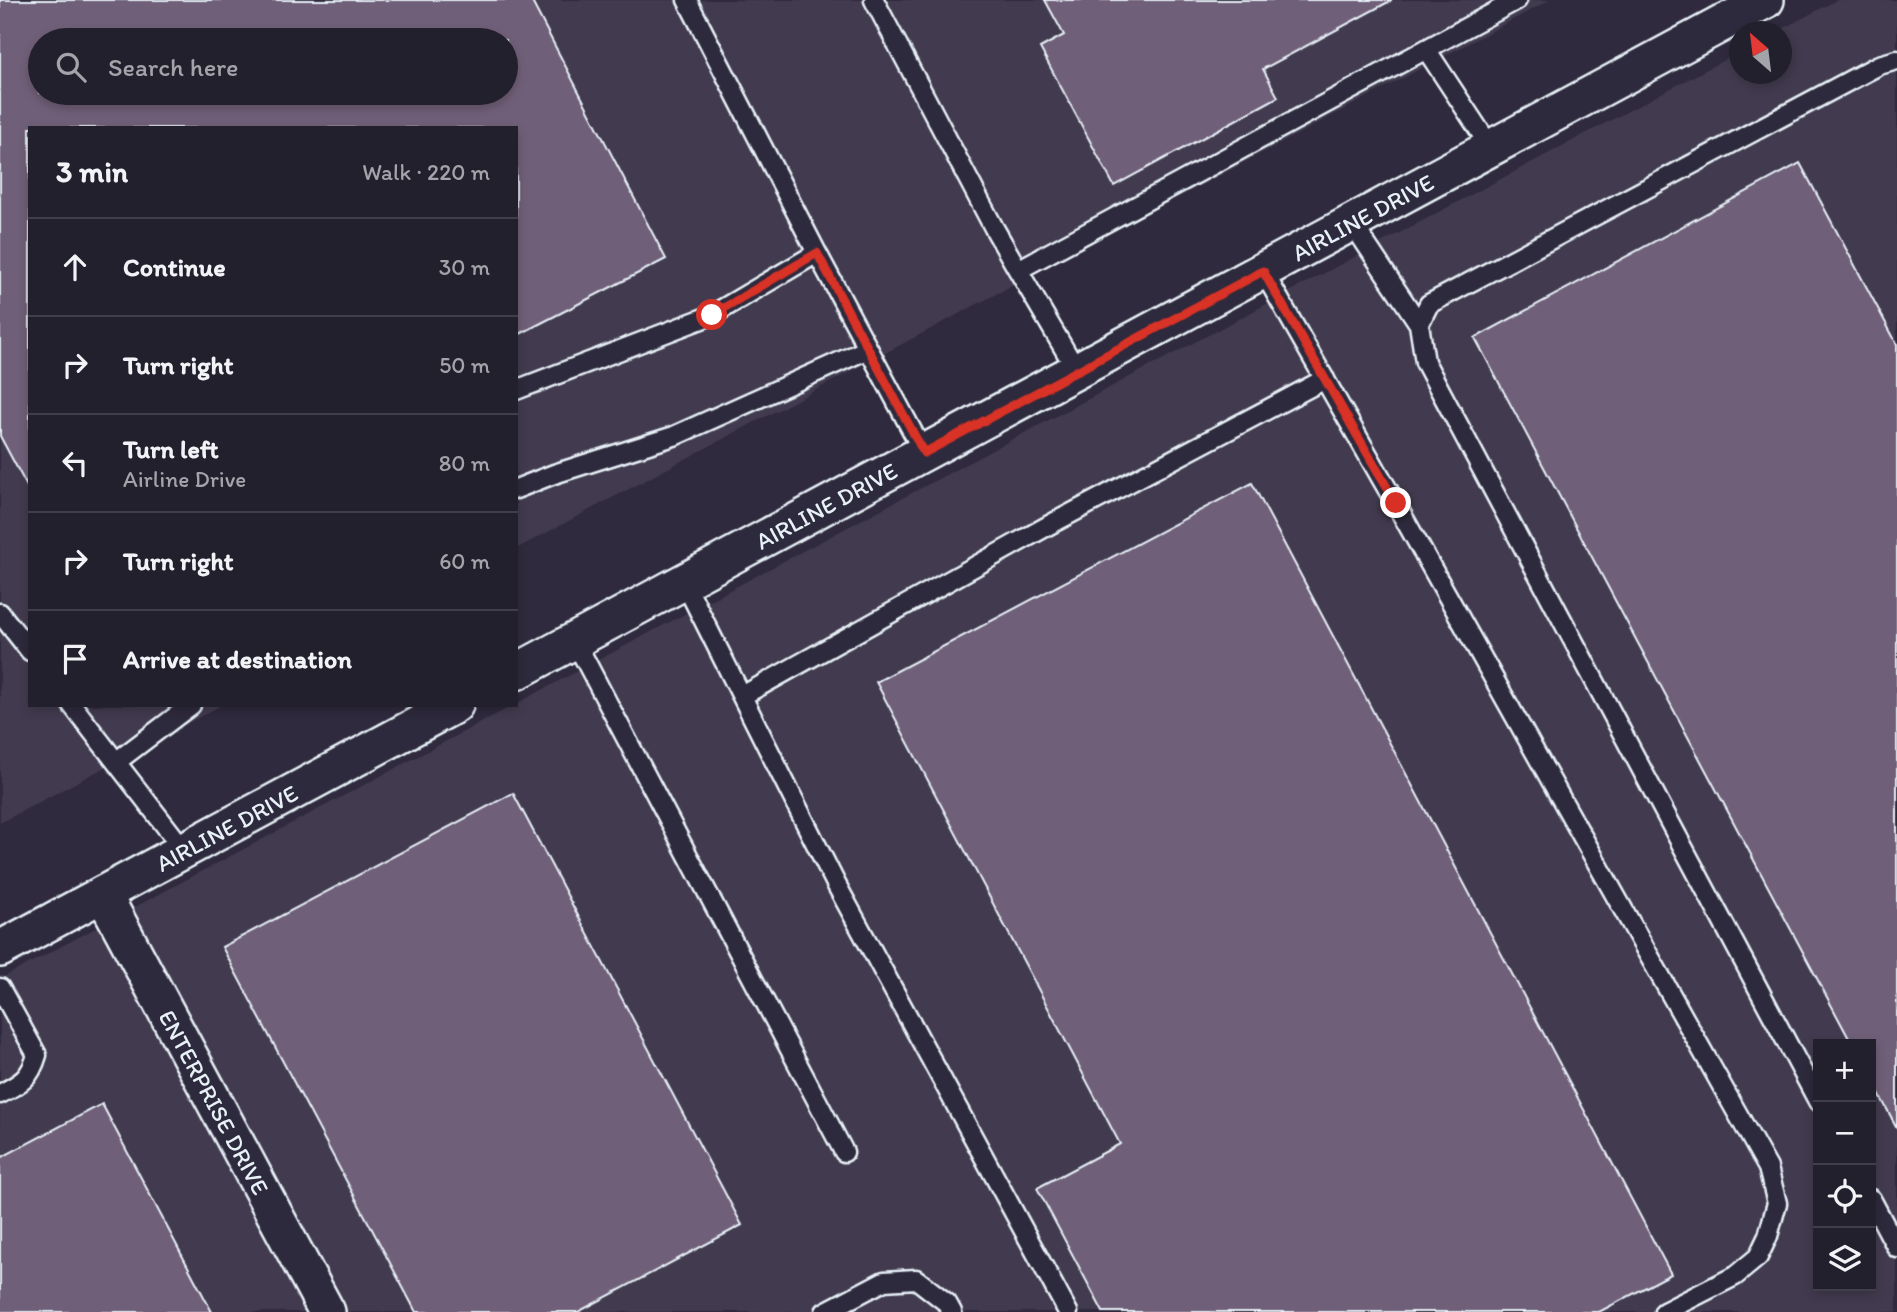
<!DOCTYPE html>
<meta charset="utf-8">
<style>
body{margin:0;font-family:Itim,sans-serif;background:#2b2836;color:#f1f3f6}
.controls{position:absolute;right:21px;bottom:21px;display:grid;overflow:hidden;border-radius:0px;box-shadow:0 4px 10px #0003}
.controls button{width:63px;height:63px;display:grid;place-items:center;padding:0;border:0;border-bottom:2px solid #403e4a;background:#23202e;color:#f1f3f6;font:35px sans-serif}
.compass{position:absolute;left:1729px;top:21px;width:63px;height:63px;border-radius:50%;background:#23202e;box-shadow:0 4px 10px #0003;rotate:332deg}
.stop{position:absolute;width:21px;height:21px;margin:-16px;border:5px solid #d93025;border-radius:50%;background:#fff}
.stop.end{background:#d93025;border-color:#fff;box-shadow:0 2px 7px #0008}
.list{margin:0;padding:0;list-style:none}
h2{display:flex;justify-content:space-between;align-items:center;height:91px;margin:0;padding:0 28px;font-size:30px}
h2 small{font-size:23px;font-weight:400;color:#a3a3aa}
.list li{display:grid;grid-template-columns:46px 1fr auto;gap:21px;align-items:center;box-sizing:border-box;height:98px;padding:0 28px;border-top:2px solid #403e4a}
.list b{display:block;font-size:26px;white-space:nowrap}
.list p{margin:0;font-size:23px;white-space:nowrap;color:#a3a3aa}
.list em{font-size:23px;font-style:normal;color:#a3a3aa}
.icon{flex:none;width:38px;height:38px;fill:none;stroke:currentColor;stroke-width:2;stroke-linecap:round;stroke-linejoin:round}
.map{position:relative;flex:none;width:1897px;height:1312px;overflow:hidden}
.search{position:absolute;background:#23202e;box-shadow:0 4px 10px #0003;left:28px;top:28px;width:490px;height:77px;display:flex;align-items:center;gap:18px;box-sizing:border-box;padding:0 24px;border-radius:38px;color:#a3a3aa;font-size:26px}
.panel{position:absolute;background:#23202e;box-shadow:0 4px 10px #0003;left:28px;top:126px;width:490px;height:581px;border-radius:0px}
.map>svg:first-child{display:block}
</style>
<div class="map">
<svg width="1897" height="1312" viewBox="0 0 1897 1312">
<rect width="100%" height="100%" fill="#2f2a3d"/>
<filter id="ink" filterUnits="userSpaceOnUse"><feTurbulence type="fractalNoise" baseFrequency=".0143" numOctaves="2"/><feDisplacementMap in="SourceGraphic" scale="14" xChannelSelector="R" yChannelSelector="G"/><feConvolveMatrix kernelMatrix="1 2 1 2 8 2 1 2 1" color-interpolation-filters="sRGB"/></filter>
<g filter="url(#ink)">
<path fill="#423a4f" fill-rule="evenodd" d="M0,0H1550L516,549V128H30V705H222L0,823ZM40,40H506V93H40Z
M1837,0H1897V1312H0V979L1739,52L1740,74H1782V32L1778,31ZM1818,1044H1871V1286H1818Z"/>
<path fill="#6f5e78" stroke="#e8f1f8" stroke-width="2" fill-rule="evenodd" d="M0,0H531L666,259L516,336V128H30V492L0,436ZM40,40H506V93H40Z
M1045,0H1392L1263,69L1278,97L1114,186L1040,48L1064,35Z
M1800,163L1897,344V1128L1871,1079V1044H1852L1475,338Z
M1252,483L1671,1274L1599,1312H1103L1037,1188L1120,1144L876,682Z
M513,793L742,1225L578,1312H416L222,947Z
M102,1104L212,1312H0V1158Z"/>
<g fill="none" stroke-linecap="round" stroke-linejoin="round">
<defs>
<path id="service" d="M687,0L817,253
M874,0L994,228L1018,270L1517,0
M1426,49L1491,148
M1352,223L1419,324
M1018,270L1077,371
M1263,271L1396,504L1768,1168L1777,1203L1768,1236L1758,1257L1735,1276L1664,1312
M516,390L712,315L817,253L924,453
M516,489L554,474L674,436L868,349
M684,581L836,884L1068,1312
M0,613L30,651
M575,641L844,1152
M742,696L1051,524L1325,379
M72,705L184,850
M116,762L191,705
M0,988L37,1055C30,1079 21,1083 0,1094
M1818,1101L1425,362L1419,324L1429,304L1879,65L1897,60
M1871,1199L1897,1248
M825,1312L884,1281L916,1279L947,1303L952,1312"/>
<g id="minor">
<path id="s1" d="M516,672L1766,0"/>
<path id="s2" d="M103,894L327,1312"/>
<path id="s3" d="M0,949L455,705"/>
</g>
</defs>
<use href="#service" stroke="#e8f1f8" stroke-width="23"/>
<use href="#minor" stroke="#e8f1f8" stroke-width="40"/>
<use href="#service" stroke="#2f2a3d" stroke-width="18"/>
<use href="#minor" stroke="#2f2a3d" stroke-width="35"/>
</g>
</g>
<g fill="none" stroke-linecap="round" stroke-linejoin="round" filter="url(#ink)">
<path stroke="#d93025" stroke-width="9" d="M712,315L817,253L924,453L1263,271L1396,503"/>
</g>
<g text-anchor="middle" dominant-baseline="central" stroke-width="7" stroke-linejoin="round" paint-order="stroke">
<g font-size="24" fill="#e8f1f8" stroke="#2f2a3d">
<text stroke="none"><textPath href="#s1" startOffset="961">AIRLINE DRIVE</textPath></text>
<text stroke="none"><textPath href="#s1" startOffset="352">AIRLINE DRIVE</textPath></text>
<text stroke="none"><textPath href="#s3" startOffset="257">AIRLINE DRIVE</textPath></text>
<text stroke="none"><textPath href="#s2" startOffset="236">ENTERPRISE DRIVE</textPath></text>
</g>
</g>
</svg>
<div class="controls">
<button>+</button>
<button>−</button>
<button><svg class="icon" aria-label="locate" viewBox="0 0 24 24"><circle cx="12" cy="12" r="6"/><path d="M12 2v4M12 18v4M2 12h4M18 12h4"/></svg></button>
<button><svg class="icon" aria-label="layers" viewBox="0 0 24 24"><path d="M12 4l9 5-9 5-9-5zM3 14l9 5 9-5"/></svg></button>
</div>
<svg class="compass" viewBox="-18 -18 36 36"><path d="M0-13l5 13h-10z" fill="#e53935"/><path d="M0 13l5-13h-10z" fill="#a3a3aa"/></svg>
<div class="stop" style="left:712px;top:315px"></div>
<div class="stop end" style="left:1396px;top:503px"></div>
<div class="search"><svg class="icon" aria-label="search" viewBox="0 0 24 24"><circle cx="10" cy="10" r="6"/><path d="M15 15l6 6"/></svg>Search here</div>
<section class="panel">
<h2>3 min<small>Walk · 220 m</small></h2>
<ul class="list">
<li><svg class="icon" aria-label="ahead" viewBox="0 0 24 24"><path d="M12 20V5M6 11l6-6 6 6"/></svg><div><b>Continue</b></div><em>30 m</em></li>
<li><svg class="icon" aria-label="right" viewBox="0 0 24 24"><path d="M7 20v-9h11M14 6l5 5-5 5"/></svg><div><b>Turn right</b></div><em>50 m</em></li>
<li><svg class="icon" aria-label="left" viewBox="0 0 24 24"><path d="M17 20v-9H6M10 6l-5 5 5 5"/></svg><div><b>Turn left</b><p>Airline Drive</p></div><em>80 m</em></li>
<li><svg class="icon" aria-label="right" viewBox="0 0 24 24"><path d="M7 20v-9h11M14 6l5 5-5 5"/></svg><div><b>Turn right</b></div><em>60 m</em></li>
<li><svg class="icon" aria-label="arrive" viewBox="0 0 24 24"><path d="M6 21V4h12l-3 4 3 4H6"/></svg><div><b>Arrive at destination</b></div></li>
</ul>
</section>
</div>
